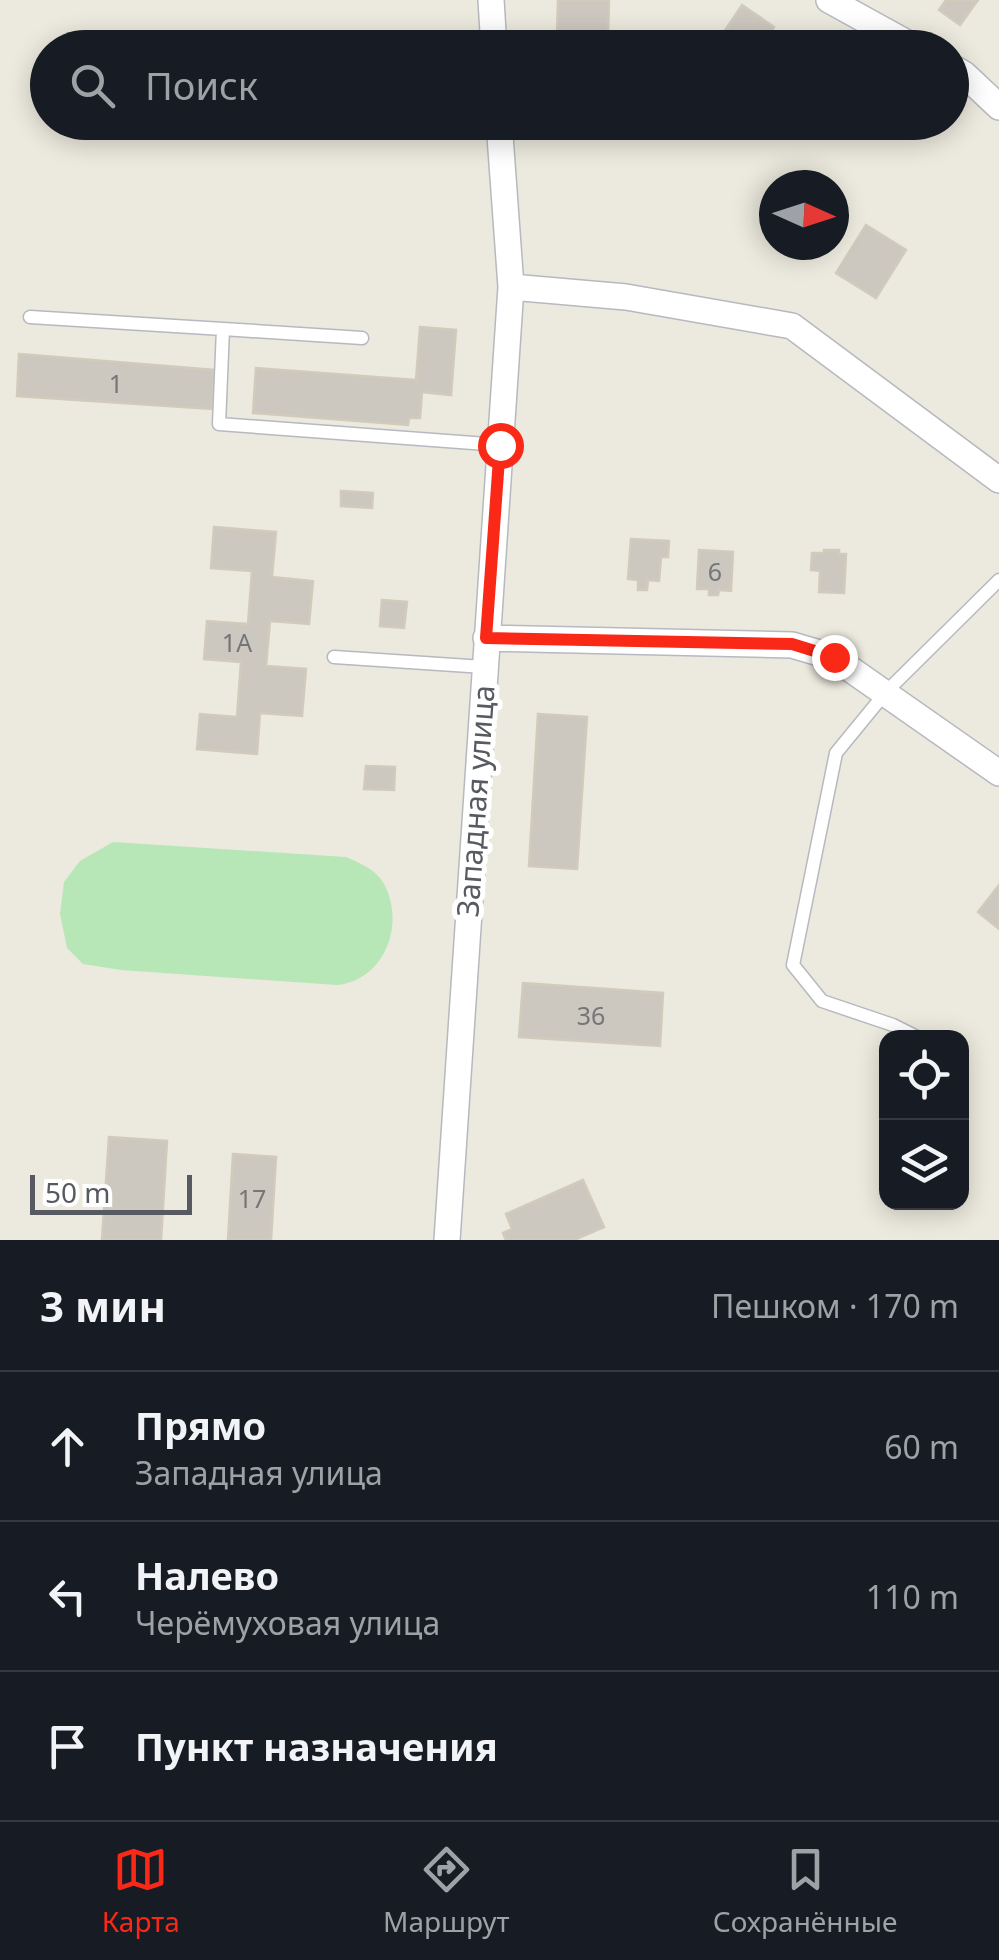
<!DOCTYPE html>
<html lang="ru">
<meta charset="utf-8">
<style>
body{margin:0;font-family:"Noto Sans",sans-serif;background:#242831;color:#f1f3f6}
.controls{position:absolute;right:30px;bottom:30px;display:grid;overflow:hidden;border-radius:20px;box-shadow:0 5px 25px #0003}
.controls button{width:90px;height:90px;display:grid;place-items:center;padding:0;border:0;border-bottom:2px solid #363941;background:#171b24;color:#f1f3f6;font:50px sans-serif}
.compass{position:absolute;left:759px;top:170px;width:90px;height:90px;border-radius:50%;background:#171b24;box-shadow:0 5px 25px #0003;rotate:93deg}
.scale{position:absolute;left:30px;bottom:25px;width:162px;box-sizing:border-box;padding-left:10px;border:5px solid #575b61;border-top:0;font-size:28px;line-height:35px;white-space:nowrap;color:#575b61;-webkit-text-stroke:8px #fff;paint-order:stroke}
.stop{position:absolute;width:30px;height:30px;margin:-22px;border:8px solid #fa2816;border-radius:50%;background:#fff}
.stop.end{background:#fa2816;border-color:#fff;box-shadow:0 2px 10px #0008}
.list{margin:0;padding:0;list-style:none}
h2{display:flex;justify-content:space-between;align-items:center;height:130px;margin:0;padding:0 40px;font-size:42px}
h2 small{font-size:32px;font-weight:400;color:#9ea1a6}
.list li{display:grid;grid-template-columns:65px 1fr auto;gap:30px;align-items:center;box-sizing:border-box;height:150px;padding:0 40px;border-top:2px solid #363941}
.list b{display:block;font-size:38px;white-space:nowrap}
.list p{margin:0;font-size:32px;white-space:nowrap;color:#9ea1a6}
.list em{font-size:32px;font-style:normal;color:#9ea1a6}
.icon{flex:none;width:55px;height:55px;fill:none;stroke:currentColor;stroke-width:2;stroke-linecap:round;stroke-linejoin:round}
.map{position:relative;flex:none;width:999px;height:1240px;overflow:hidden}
.search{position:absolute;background:#171b24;box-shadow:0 5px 25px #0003;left:30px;right:30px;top:30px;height:110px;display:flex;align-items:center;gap:25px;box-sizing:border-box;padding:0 35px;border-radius:55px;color:#9ea1a6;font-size:38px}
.sheet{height:580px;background:#171b24}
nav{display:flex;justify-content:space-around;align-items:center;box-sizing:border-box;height:140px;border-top:2px solid #363941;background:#171b24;font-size:28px;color:#9ea1a6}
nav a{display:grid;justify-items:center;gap:5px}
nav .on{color:#fa2816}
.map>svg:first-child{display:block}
</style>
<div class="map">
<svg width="999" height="1240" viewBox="0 0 999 1240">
<rect width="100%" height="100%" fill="#ece9de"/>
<path fill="#b7e7b7" d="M113,842L346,857C361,864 376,869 384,884C406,925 384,980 337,985L121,970L83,964L67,948L60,914L64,882L80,861Z"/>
<path fill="#ccc7bf" stroke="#d1cbbc" stroke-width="2.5" d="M558,0H609L608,36L557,35Z
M946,0H978L960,25L939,10Z
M742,5L774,27L760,48H740L722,35Z
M866,225L906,250L876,298L836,273Z
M420,327L456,330L451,395L422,392L420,418H409L408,425L253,413L256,368L416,380Z
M19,354L214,370L212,409L17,396Z
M341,491L373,493L372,508L341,506Z
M214,527L276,532L272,577L313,581L309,624L270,621L266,666L306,669L302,716L260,713L257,754L197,749L200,714L237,717L241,662L204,659L207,621L248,624L252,571L211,568Z
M631,539L669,541L668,557H661L659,581L648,580L647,590H638V580L628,579Z
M699,550L733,552L731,591L719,590L718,595H709V589H697Z
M824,550H839V554H846L844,593L819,592L820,571L811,570L812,553H824Z
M382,600L407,602L404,628L380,626Z
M538,714L587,717L577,869L529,866Z
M366,766L395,767L394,790L364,789Z
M999,885V929L978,912Z
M523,983L663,993L660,1046L519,1037Z
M109,1137L167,1141L161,1240H102Z
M233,1154L276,1157L271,1240H228Z
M583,1180L604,1227L574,1240H506L503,1233L512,1229L506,1214Z"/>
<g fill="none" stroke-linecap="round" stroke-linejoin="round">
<defs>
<path id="lane" d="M30,317L223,329L219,424L500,445
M223,329L362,338
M334,657L484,667
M919,1038L893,1025L822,1001L793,965L836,753L886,692L999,580"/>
<path id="street" d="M491,0L494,48
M829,0L916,48
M952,67L964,74L999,107
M511,287L626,297L792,326L999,480
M486,638L792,645L833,657L999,773
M447,1240L511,287L499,122"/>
</defs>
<use href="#lane" stroke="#b6b9bf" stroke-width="15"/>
<use href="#street" stroke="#b6b9bf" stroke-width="28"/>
<use href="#lane" stroke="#fff" stroke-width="12"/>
<use href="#street" stroke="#fff" stroke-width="25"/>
</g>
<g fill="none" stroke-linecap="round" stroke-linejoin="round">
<path stroke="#fa2816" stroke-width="12" d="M500,445L486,638L792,644L834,657"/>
</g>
<g text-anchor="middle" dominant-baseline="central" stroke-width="10" stroke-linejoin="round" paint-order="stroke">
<g font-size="25" fill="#747678">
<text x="116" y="383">1</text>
<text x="715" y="571">6</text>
<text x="237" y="642">1А</text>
<text x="591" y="1015">36</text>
<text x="252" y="1198">17</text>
</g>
<g font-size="30" fill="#575b61" stroke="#fff">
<text transform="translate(475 801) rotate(-86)">Западная улица</text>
</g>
</g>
</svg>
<div class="controls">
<button><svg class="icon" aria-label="locate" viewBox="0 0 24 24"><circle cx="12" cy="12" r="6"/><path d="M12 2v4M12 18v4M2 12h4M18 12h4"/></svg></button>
<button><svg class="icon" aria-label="layers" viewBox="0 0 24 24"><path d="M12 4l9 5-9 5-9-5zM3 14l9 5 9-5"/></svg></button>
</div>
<svg class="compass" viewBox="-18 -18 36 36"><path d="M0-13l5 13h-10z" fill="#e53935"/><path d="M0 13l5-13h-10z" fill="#9ea1a6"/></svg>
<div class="scale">50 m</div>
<div class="stop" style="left:500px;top:445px"></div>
<div class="stop end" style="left:834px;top:657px"></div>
<div class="search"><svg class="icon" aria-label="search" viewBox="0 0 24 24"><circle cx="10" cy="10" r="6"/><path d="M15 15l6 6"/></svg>Поиск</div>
</div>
<section class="sheet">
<h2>3 мин<small>Пешком · 170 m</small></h2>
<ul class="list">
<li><svg class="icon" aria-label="ahead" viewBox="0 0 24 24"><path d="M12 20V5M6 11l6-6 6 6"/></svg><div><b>Прямо</b><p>Западная улица</p></div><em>60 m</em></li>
<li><svg class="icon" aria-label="left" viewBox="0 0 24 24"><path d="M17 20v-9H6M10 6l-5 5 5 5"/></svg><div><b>Налево</b><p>Черёмуховая улица</p></div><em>110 m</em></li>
<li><svg class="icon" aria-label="arrive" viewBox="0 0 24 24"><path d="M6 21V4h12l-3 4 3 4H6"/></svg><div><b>Пункт назначения</b></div></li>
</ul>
</section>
<nav>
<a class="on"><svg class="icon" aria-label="map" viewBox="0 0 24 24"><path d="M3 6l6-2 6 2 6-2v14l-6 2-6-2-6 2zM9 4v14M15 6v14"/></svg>Карта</a>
<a><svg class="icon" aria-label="directions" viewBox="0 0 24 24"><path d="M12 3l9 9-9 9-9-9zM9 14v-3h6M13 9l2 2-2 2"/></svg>Маршрут</a>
<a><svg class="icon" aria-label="saved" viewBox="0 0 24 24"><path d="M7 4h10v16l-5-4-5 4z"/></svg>Сохранённые</a>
</nav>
